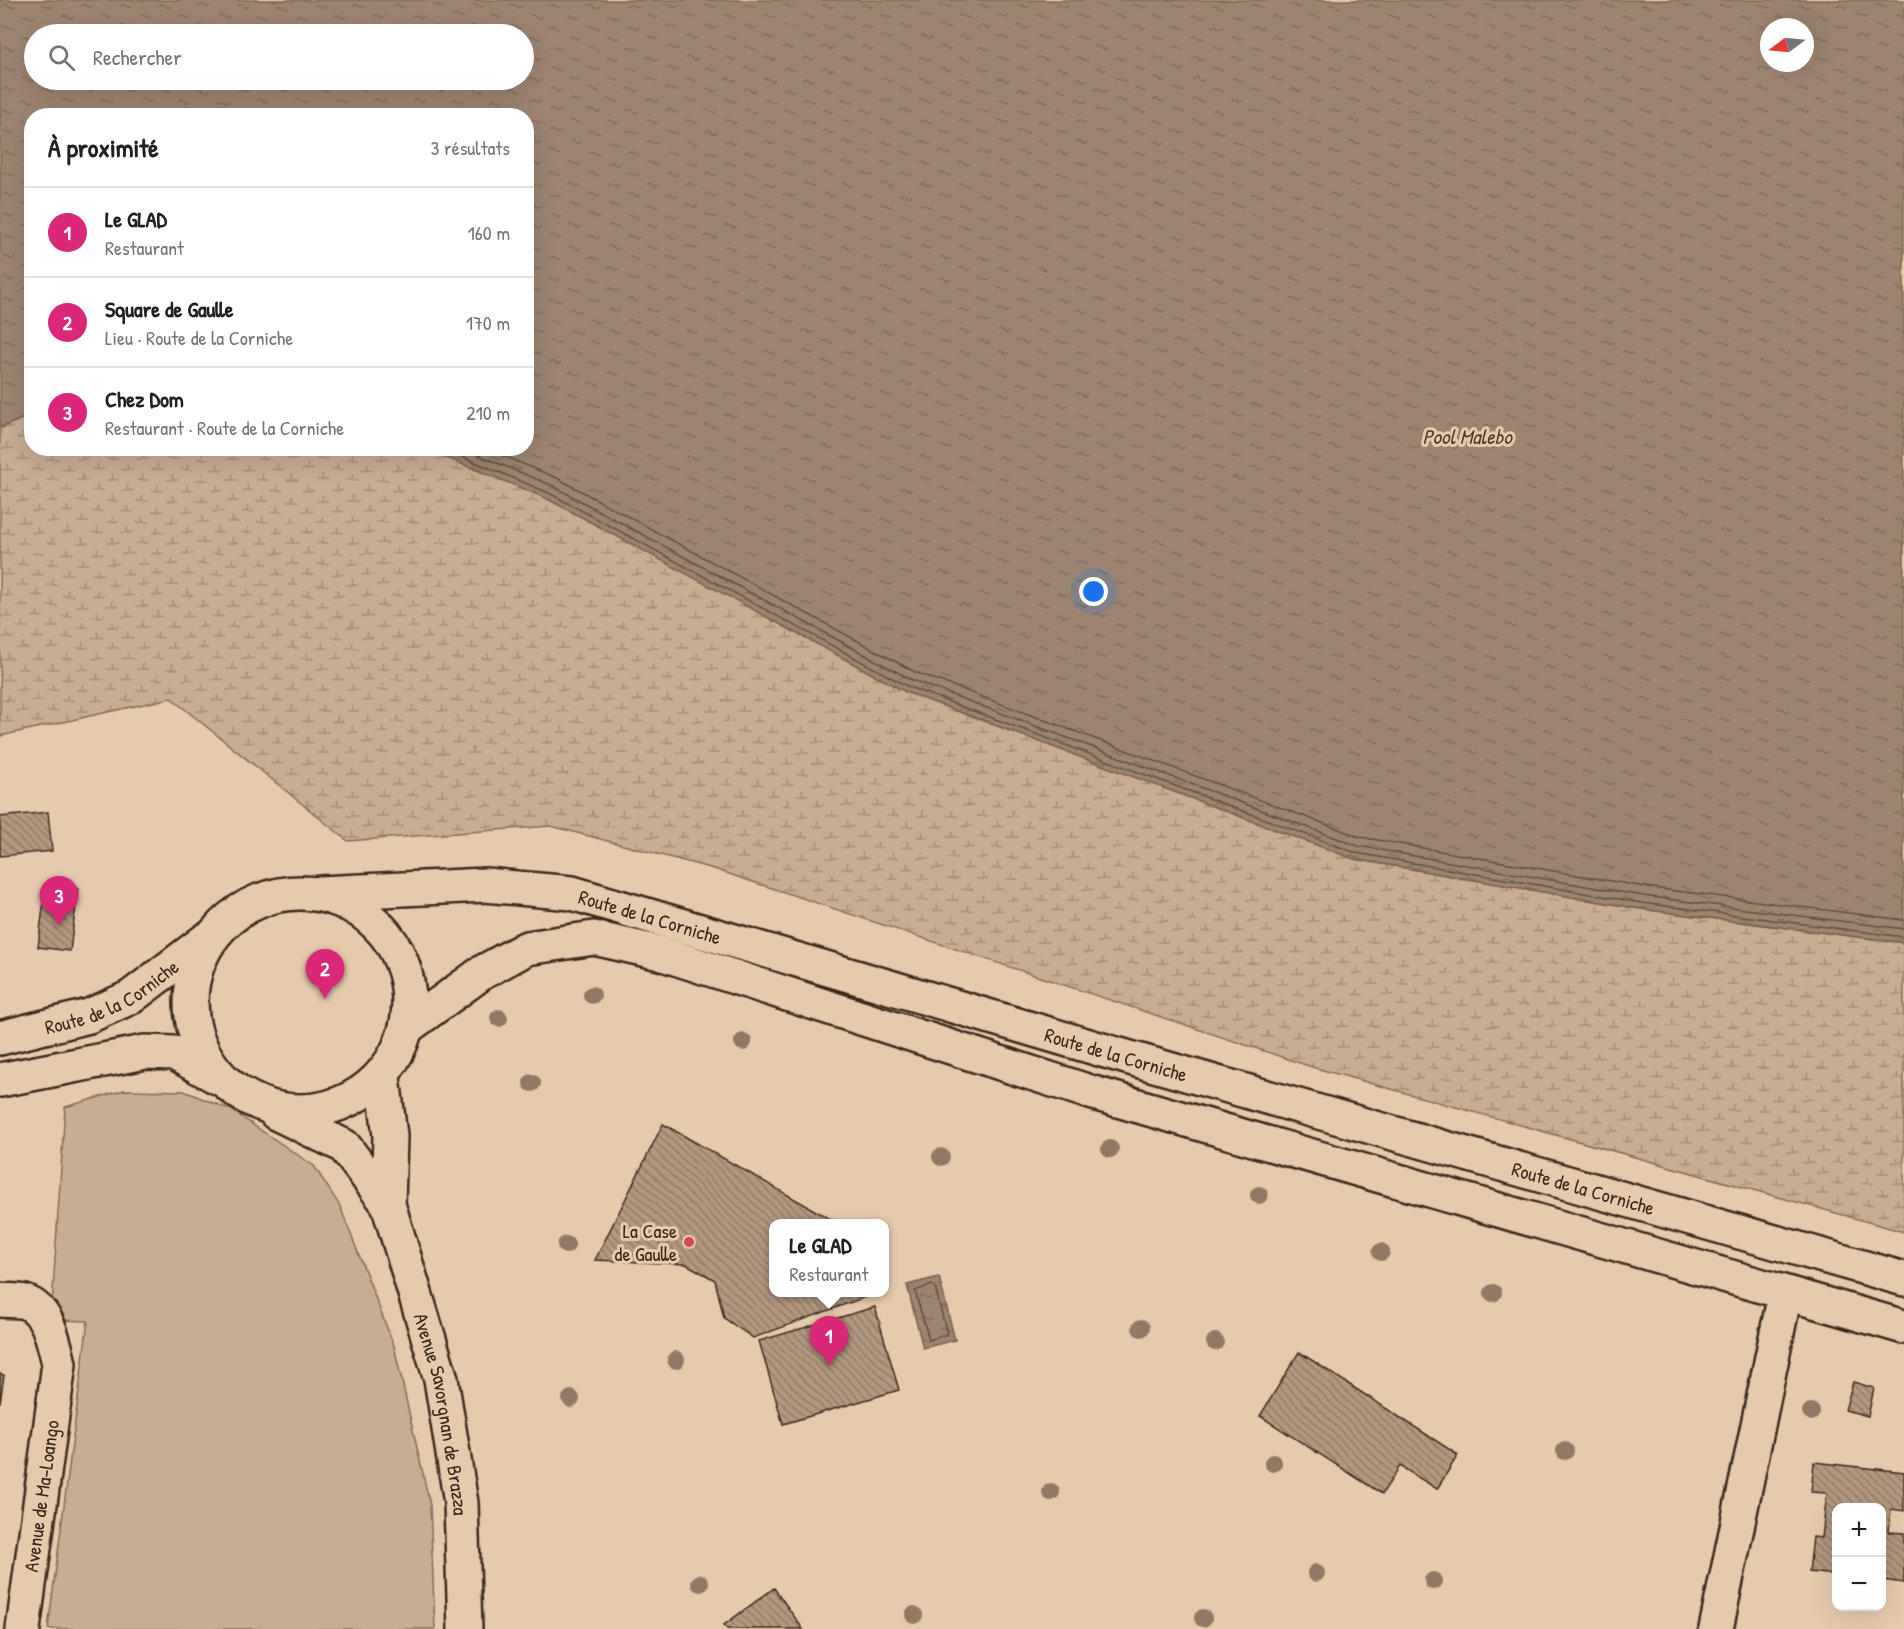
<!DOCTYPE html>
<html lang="fr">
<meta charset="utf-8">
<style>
body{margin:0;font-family:"Patrick Hand",sans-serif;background:#f6f6f6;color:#202124}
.controls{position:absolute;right:18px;bottom:18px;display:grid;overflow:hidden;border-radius:12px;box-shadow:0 6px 24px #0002}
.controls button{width:54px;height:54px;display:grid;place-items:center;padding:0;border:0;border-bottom:2px solid #e0e0e0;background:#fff;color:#202124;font:30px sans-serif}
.compass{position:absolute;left:1760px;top:18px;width:54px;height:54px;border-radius:50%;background:#fff;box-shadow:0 6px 24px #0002;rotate:254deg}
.you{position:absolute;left:1094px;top:592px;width:21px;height:21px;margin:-15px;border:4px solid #fff;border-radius:50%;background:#1a73e8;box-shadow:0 0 0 9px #1a73e833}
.badge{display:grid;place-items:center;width:39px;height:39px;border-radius:50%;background:#db2777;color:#fff;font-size:20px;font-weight:700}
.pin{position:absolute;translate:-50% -50px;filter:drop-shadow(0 2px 3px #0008)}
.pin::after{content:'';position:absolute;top:32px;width:21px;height:18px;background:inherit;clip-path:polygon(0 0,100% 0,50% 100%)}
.popup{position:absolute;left:769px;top:1219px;width:120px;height:78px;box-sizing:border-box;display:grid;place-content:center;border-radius:12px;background:#fff;filter:drop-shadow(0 2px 4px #0005);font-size:20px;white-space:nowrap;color:#757577}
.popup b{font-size:22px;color:#202124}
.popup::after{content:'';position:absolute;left:50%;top:100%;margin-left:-12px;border:12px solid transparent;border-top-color:#fff}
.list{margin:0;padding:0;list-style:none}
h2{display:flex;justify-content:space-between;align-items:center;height:78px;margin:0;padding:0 24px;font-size:26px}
h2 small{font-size:20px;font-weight:400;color:#757577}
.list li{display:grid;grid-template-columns:39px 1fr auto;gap:18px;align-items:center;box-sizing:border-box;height:90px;padding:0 24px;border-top:2px solid #e0e0e0}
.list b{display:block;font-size:22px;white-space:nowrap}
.list p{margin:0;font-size:20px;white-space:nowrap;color:#757577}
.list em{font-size:20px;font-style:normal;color:#757577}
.icon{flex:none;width:33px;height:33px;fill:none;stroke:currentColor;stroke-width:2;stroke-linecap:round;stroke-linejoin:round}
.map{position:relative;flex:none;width:1904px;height:1629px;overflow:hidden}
.search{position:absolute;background:#fff;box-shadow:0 6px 24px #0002;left:24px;top:24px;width:510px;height:66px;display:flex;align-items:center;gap:15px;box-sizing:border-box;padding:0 21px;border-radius:33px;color:#757577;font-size:22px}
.panel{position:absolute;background:#fff;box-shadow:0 6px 24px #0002;left:24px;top:108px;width:510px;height:348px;border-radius:24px}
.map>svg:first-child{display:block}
</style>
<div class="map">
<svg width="1904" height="1629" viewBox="0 0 1904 1629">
<defs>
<pattern id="wetland-marsh" width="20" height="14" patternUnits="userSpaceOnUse" patternTransform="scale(1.5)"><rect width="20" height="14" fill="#c7ad93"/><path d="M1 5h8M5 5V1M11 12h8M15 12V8" fill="none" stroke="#a38d77"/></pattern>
<pattern id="water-ripples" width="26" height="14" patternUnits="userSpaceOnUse" patternTransform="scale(1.5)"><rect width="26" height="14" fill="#9c856f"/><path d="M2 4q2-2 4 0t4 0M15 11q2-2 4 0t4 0" fill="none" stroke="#806d5b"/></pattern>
<pattern id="building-back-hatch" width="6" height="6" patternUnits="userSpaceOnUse" patternTransform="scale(1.5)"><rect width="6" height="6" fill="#b29880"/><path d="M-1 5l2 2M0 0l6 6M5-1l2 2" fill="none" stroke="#927c68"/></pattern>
</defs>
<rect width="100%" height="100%" fill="#e6caad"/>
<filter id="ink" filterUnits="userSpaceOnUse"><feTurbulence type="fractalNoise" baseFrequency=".0167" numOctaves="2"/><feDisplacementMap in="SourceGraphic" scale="12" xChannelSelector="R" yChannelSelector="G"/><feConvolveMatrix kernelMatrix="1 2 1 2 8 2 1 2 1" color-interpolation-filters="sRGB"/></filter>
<g filter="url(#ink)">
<path fill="url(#wetland-marsh)" stroke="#816c58" stroke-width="1.5" d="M31,415L32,448L425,449L546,498L906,692L1354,859L1641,909L1904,943V1232L1312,1067L714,869L551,826L348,841L171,698L0,736V428Z"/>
<path fill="#c7ad93" stroke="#816c58" stroke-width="1.5" d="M124,1090L184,1091L231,1110L314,1166L340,1206L394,1346L430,1505L435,1629H48L88,1321L51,1320L65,1107Z"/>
<path fill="url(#water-ripples)" stroke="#75614f" stroke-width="1.5" fill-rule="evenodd" d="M0,0H1904V943L1641,909L1354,859L906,692L546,498L425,449L526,448V116H32L31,415L0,428ZM1769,27H1805V63H1769ZM34,34H524V80H34Z
M939,1277L955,1340L923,1348L907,1285Z"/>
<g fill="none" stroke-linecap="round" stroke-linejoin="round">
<path stroke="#624e3e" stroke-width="1.5" d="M441,448L549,493L909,687L1356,853L1642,903L1904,937
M461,448L553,486L912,680L1358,846L1643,896L1904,929
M484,448L557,478L915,672L1360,837L1645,887L1904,920
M932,1285L935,1287L947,1334L929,1340L915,1291Z"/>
</g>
<path fill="url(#building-back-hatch)" stroke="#3b2a1e" stroke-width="1.5" d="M48,812L52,851L0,856V817Z
M46,884L78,889L70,951L38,947Z
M663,1124L839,1224H774V1292H869L868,1296L753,1338L724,1318L715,1280L686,1264L595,1260Z
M875,1307L899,1390L783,1424L759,1341Z
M1299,1352L1458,1455L1437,1489L1400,1466L1382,1494L1260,1416Z
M0,1374L4,1375L0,1403Z
M1853,1382L1874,1388L1868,1416L1845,1410Z
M1814,1462L1904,1472V1511L1891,1509L1889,1532L1904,1533V1583L1882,1580V1508H1836V1575L1809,1572L1813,1537L1822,1538L1827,1493L1811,1492Z
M774,1588L803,1629H727L724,1625Z"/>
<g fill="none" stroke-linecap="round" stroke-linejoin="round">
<defs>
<path id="minor" d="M0,1300C7,1301 18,1300 25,1302C49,1310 54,1343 59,1364L23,1629
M1716,1629L1785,1294"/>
<g id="major">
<circle cx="300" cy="1002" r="109"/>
<path id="s1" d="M320,893L485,885L572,893L1109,1052L1904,1279"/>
<path d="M409,1026L483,972L527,948L594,938L660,953L1090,1092L1904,1327"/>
<path id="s2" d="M0,1038L89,1016L131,997L206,940"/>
<path id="s3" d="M383,1077L390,1136L388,1204L441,1379L461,1503L465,1629"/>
<path d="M0,1080L145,1052L174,1053L217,1077"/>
<path d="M276,1113L344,1146L388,1204"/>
</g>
</defs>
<use href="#minor" stroke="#3b2a1e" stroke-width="38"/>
<use href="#major" stroke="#3b2a1e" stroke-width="38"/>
<use href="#minor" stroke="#e6caad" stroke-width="33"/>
<use href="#major" stroke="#e6caad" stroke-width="33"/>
</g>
<g fill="#907965">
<circle cx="592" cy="995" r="9"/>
<circle cx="499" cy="1018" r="9"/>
<circle cx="743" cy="1042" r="9"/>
<circle cx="532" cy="1083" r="9"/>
<circle cx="1110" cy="1149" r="9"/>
<circle cx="941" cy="1157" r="9"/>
<circle cx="1259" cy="1195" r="9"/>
<circle cx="566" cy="1245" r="9"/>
<circle cx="1381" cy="1252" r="9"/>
<circle cx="1493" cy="1293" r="9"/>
<circle cx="1141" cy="1328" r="9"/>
<circle cx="1215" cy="1342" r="9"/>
<circle cx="676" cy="1360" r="9"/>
<circle cx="571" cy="1399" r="9"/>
<circle cx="1811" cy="1412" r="9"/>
<circle cx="1565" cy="1451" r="9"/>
<circle cx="1273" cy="1463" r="9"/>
<circle cx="1051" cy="1492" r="9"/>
<circle cx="1316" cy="1573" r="9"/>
<circle cx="1433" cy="1581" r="9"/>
<circle cx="700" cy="1583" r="9"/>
<circle cx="914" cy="1615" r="9"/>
<circle cx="1203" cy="1618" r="9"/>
</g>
</g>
<circle fill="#d1495b" stroke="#e6caad" stroke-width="2" cx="689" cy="1242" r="6"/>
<g text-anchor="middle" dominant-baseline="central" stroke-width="6" stroke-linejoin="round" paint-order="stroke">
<g font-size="20" fill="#3b2a1e" stroke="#e6caad">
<text stroke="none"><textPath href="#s1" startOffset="334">Route de la Corniche</textPath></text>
<text stroke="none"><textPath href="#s2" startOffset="120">Route de la Corniche</textPath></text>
<text stroke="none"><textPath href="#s1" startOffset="820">Route de la Corniche</textPath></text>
<text stroke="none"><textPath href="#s1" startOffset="1306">Route de la Corniche</textPath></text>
<text stroke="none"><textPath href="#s3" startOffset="345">Avenue Savorgnan de Brazza</textPath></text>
<text transform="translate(41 1496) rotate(-82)">Avenue de Ma-Loango</text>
</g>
<g font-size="20" fill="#3b2a1e" stroke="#e6caad" text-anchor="end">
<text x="677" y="1230">La Case<tspan x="677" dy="23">de Gaulle</tspan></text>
</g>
<g font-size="21" font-style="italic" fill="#4e3c2e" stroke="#e6caad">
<text x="1467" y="436">Pool Malebo</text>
</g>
</g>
</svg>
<div class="controls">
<button>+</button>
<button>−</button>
</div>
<svg class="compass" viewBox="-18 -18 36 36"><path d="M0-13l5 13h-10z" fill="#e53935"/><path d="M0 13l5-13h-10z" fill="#757577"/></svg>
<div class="you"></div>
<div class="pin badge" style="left:829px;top:1366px">1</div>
<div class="popup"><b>Le GLAD</b>Restaurant</div>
<div class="pin badge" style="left:325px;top:999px">2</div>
<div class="pin badge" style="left:59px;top:926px">3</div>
<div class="search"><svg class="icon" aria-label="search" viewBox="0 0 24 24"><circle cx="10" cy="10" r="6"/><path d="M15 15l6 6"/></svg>Rechercher</div>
<section class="panel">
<h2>À proximité<small>3 résultats</small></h2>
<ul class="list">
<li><span class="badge">1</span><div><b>Le GLAD</b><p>Restaurant</p></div><em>160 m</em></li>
<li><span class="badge">2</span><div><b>Square de Gaulle</b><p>Lieu · Route de la Corniche</p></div><em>170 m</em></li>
<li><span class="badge">3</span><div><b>Chez Dom</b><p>Restaurant · Route de la Corniche</p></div><em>210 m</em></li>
</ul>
</section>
</div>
